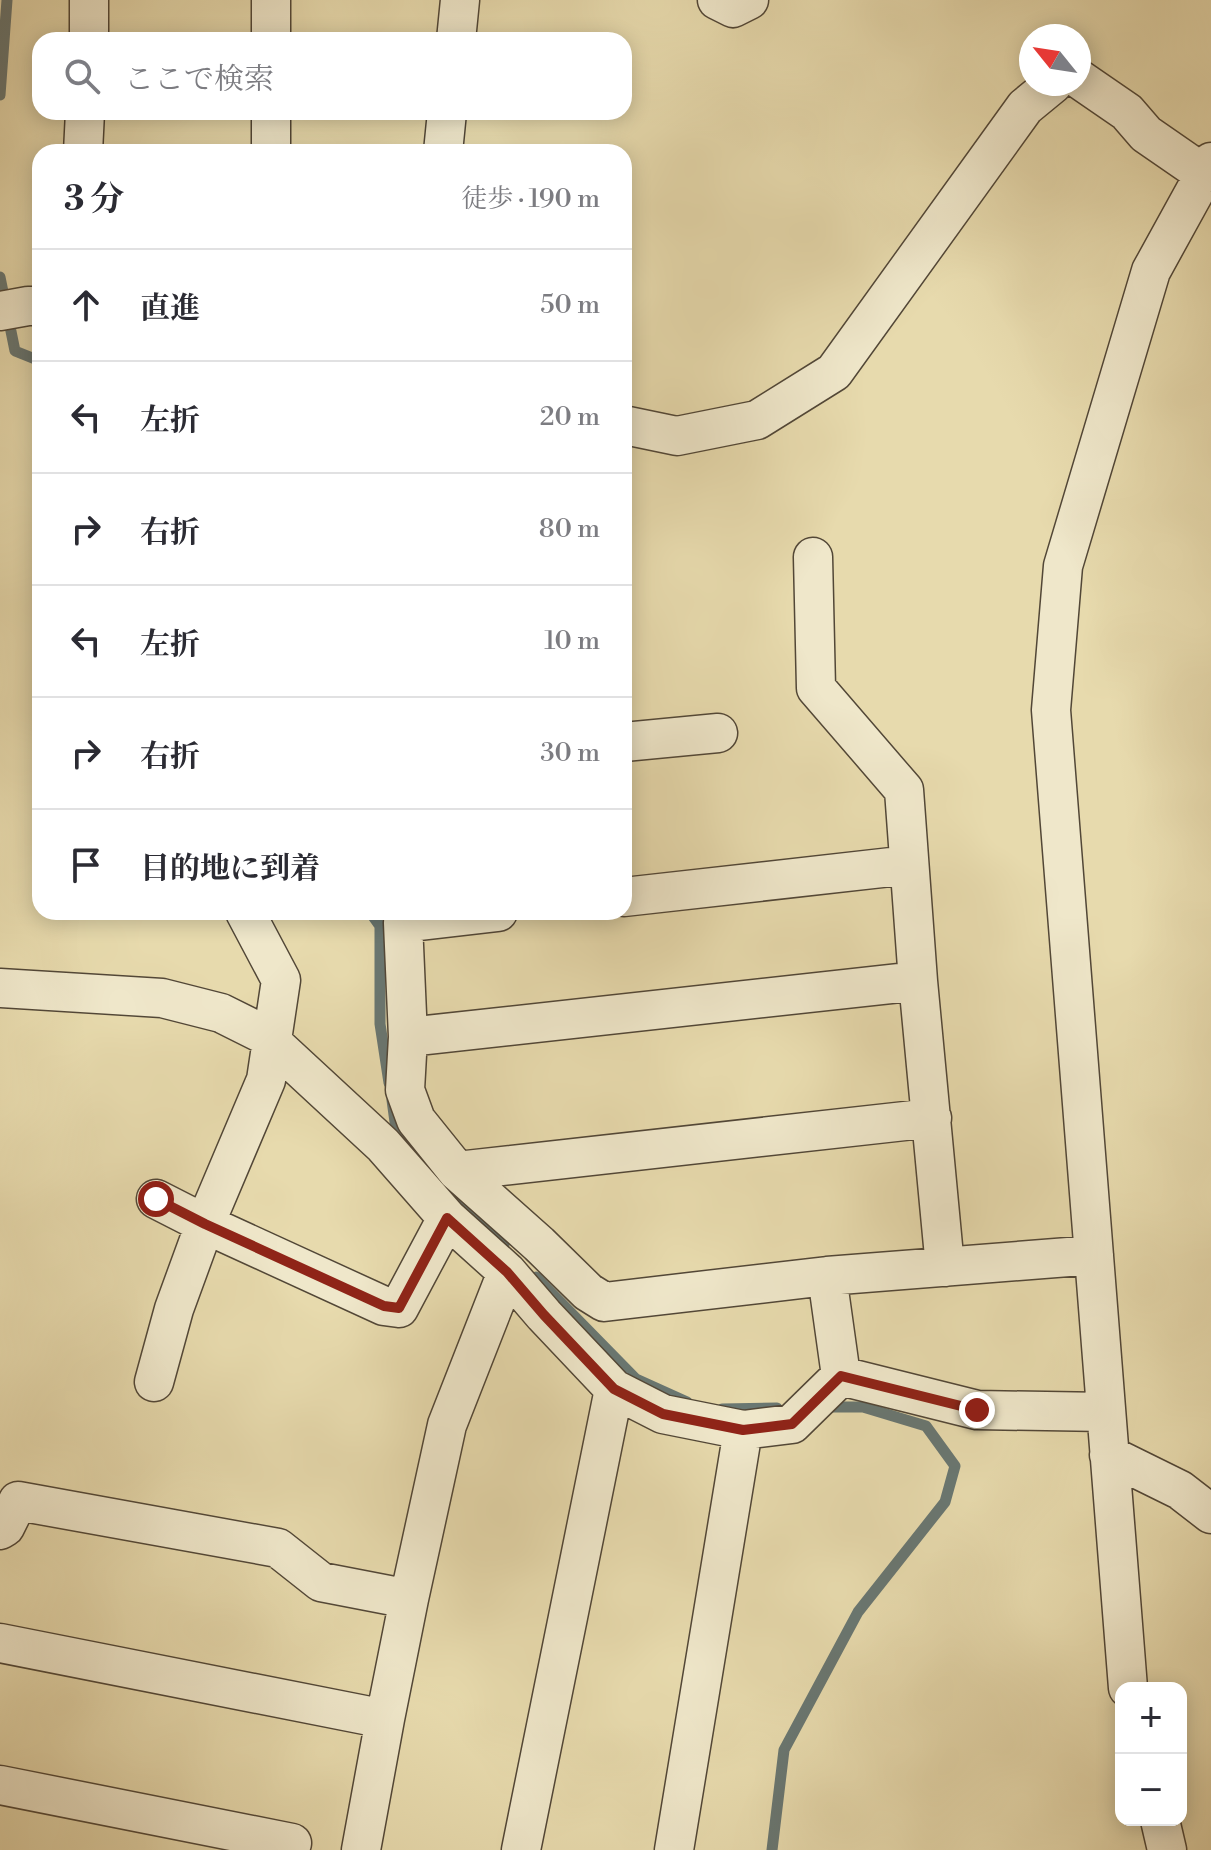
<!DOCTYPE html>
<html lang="ja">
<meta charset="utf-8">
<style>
body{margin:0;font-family:"Libre Bodoni","Noto Serif JP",serif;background:#f7f7f7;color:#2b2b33}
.controls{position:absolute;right:24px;bottom:24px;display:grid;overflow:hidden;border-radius:16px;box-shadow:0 4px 20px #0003}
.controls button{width:72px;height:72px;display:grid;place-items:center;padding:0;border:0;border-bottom:2px solid #e1e1e2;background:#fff;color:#2b2b33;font:40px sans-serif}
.compass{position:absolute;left:1019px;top:24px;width:72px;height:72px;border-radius:50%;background:#fff;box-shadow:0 4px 20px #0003;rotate:300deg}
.stop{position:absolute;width:24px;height:24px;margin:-18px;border:6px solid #8f2418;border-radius:50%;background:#fff}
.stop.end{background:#8f2418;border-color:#fff;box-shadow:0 2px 8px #0008}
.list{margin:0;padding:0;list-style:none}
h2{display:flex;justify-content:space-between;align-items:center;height:104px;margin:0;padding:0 32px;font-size:34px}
h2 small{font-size:26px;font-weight:400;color:#7c7c81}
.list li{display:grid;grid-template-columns:52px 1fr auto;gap:24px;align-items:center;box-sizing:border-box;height:112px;padding:0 32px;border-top:2px solid #e1e1e2}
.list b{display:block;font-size:30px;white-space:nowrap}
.list em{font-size:26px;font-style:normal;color:#7c7c81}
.icon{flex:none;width:44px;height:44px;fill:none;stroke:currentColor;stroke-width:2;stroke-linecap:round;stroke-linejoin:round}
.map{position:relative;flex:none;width:1211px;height:1850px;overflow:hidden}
.search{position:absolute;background:#fff;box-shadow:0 4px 20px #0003;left:32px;top:32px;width:600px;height:88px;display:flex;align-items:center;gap:20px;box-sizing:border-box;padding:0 28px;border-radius:24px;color:#7c7c81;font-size:30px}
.panel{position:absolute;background:#fff;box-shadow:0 4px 20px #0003;left:32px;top:144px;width:600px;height:776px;border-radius:24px}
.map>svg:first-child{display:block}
</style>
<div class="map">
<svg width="1211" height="1850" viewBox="0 0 1211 1850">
<rect width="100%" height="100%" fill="#e7daad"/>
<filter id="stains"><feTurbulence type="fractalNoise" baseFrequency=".0025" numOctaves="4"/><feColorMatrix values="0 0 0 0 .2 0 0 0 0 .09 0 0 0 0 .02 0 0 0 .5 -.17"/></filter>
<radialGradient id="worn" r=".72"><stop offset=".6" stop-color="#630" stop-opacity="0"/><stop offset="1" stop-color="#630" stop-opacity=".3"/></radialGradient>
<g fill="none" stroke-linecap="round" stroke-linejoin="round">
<path stroke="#697772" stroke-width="11" d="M0,95L7,0
M0,277L15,351L40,361
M370,912L380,926V1024L389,1083
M392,1100L395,1122L405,1135
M453,1191L504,1245
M536,1277L636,1379L687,1402
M722,1409L777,1408
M772,1850L784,1750L858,1612L945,1502L955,1466L926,1426L863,1407H822"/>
<defs>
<path id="street" d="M89,0V40
M271,0V40
M717,0L733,8L749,0
M456,40L460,0
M1079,79L1127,112L1146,134L1204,174
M271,112V152
M83,152L85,112
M443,152L447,112
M0,311L28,306H40
M624,425L677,436L757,420L834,372L1025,107L1053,84
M813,557L816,688L904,790L918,981L945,1267
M624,742L718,733
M624,897L909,865
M498,912L403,923L408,1037L918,981
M0,988L162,998L221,1013L263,1034L383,1145L447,1218
M408,1037L405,1090L416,1120L457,1171L539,1244L588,1292L604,1302L827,1276L1094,1255
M457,1171L932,1118
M156,1199L205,1224L384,1306L399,1308L447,1218L507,1272L544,1315L614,1389
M841,1376L977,1410L1106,1412
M154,1382L174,1309L205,1224L266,1080L281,980L245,912
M1109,1455L1180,1490L1211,1514
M0,1530L5,1527L18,1501L278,1548L321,1582L409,1599
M0,1643L385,1719L361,1850
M1128,1688L1051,710L1063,566L1151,271L1211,162
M385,1719L409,1599L447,1425L507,1272
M0,1785L292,1843
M1160,1820L1167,1850
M521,1850L614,1389L663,1414L743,1430
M674,1850L743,1430L792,1424L841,1376L827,1276"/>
</defs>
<use href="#street" stroke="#524737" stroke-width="41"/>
<use href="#street" stroke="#efe7ca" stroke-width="38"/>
</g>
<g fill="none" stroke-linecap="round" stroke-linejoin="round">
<path stroke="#8f2418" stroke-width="10" d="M156,1199L205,1224L384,1306L399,1308L447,1218L507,1272L544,1315L614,1389L663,1414L743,1430L792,1424L841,1376L977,1410"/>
</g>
<rect width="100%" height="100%" filter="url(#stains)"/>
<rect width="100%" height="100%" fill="url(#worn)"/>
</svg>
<div class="controls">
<button>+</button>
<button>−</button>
</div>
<svg class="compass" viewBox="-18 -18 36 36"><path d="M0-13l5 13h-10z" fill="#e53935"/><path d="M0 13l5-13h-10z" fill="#7c7c81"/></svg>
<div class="stop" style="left:156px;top:1199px"></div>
<div class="stop end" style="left:977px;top:1410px"></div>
<div class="search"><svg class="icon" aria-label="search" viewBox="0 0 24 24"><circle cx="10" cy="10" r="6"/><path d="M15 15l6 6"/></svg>ここで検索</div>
<section class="panel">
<h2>3 分<small>徒歩 · 190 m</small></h2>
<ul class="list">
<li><svg class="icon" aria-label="ahead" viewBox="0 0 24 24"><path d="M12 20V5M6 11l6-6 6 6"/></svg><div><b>直進</b></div><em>50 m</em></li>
<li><svg class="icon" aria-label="left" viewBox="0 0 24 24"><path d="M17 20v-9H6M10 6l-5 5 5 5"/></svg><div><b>左折</b></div><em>20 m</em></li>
<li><svg class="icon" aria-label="right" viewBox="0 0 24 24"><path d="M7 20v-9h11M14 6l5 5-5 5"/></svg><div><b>右折</b></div><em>80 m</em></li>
<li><svg class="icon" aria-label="left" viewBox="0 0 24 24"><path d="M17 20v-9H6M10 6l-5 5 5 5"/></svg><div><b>左折</b></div><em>10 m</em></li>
<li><svg class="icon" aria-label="right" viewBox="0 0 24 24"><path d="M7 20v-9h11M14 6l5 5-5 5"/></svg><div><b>右折</b></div><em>30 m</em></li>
<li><svg class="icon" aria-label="arrive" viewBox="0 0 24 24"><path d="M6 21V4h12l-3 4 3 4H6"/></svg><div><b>目的地に到着</b></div></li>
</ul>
</section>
</div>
